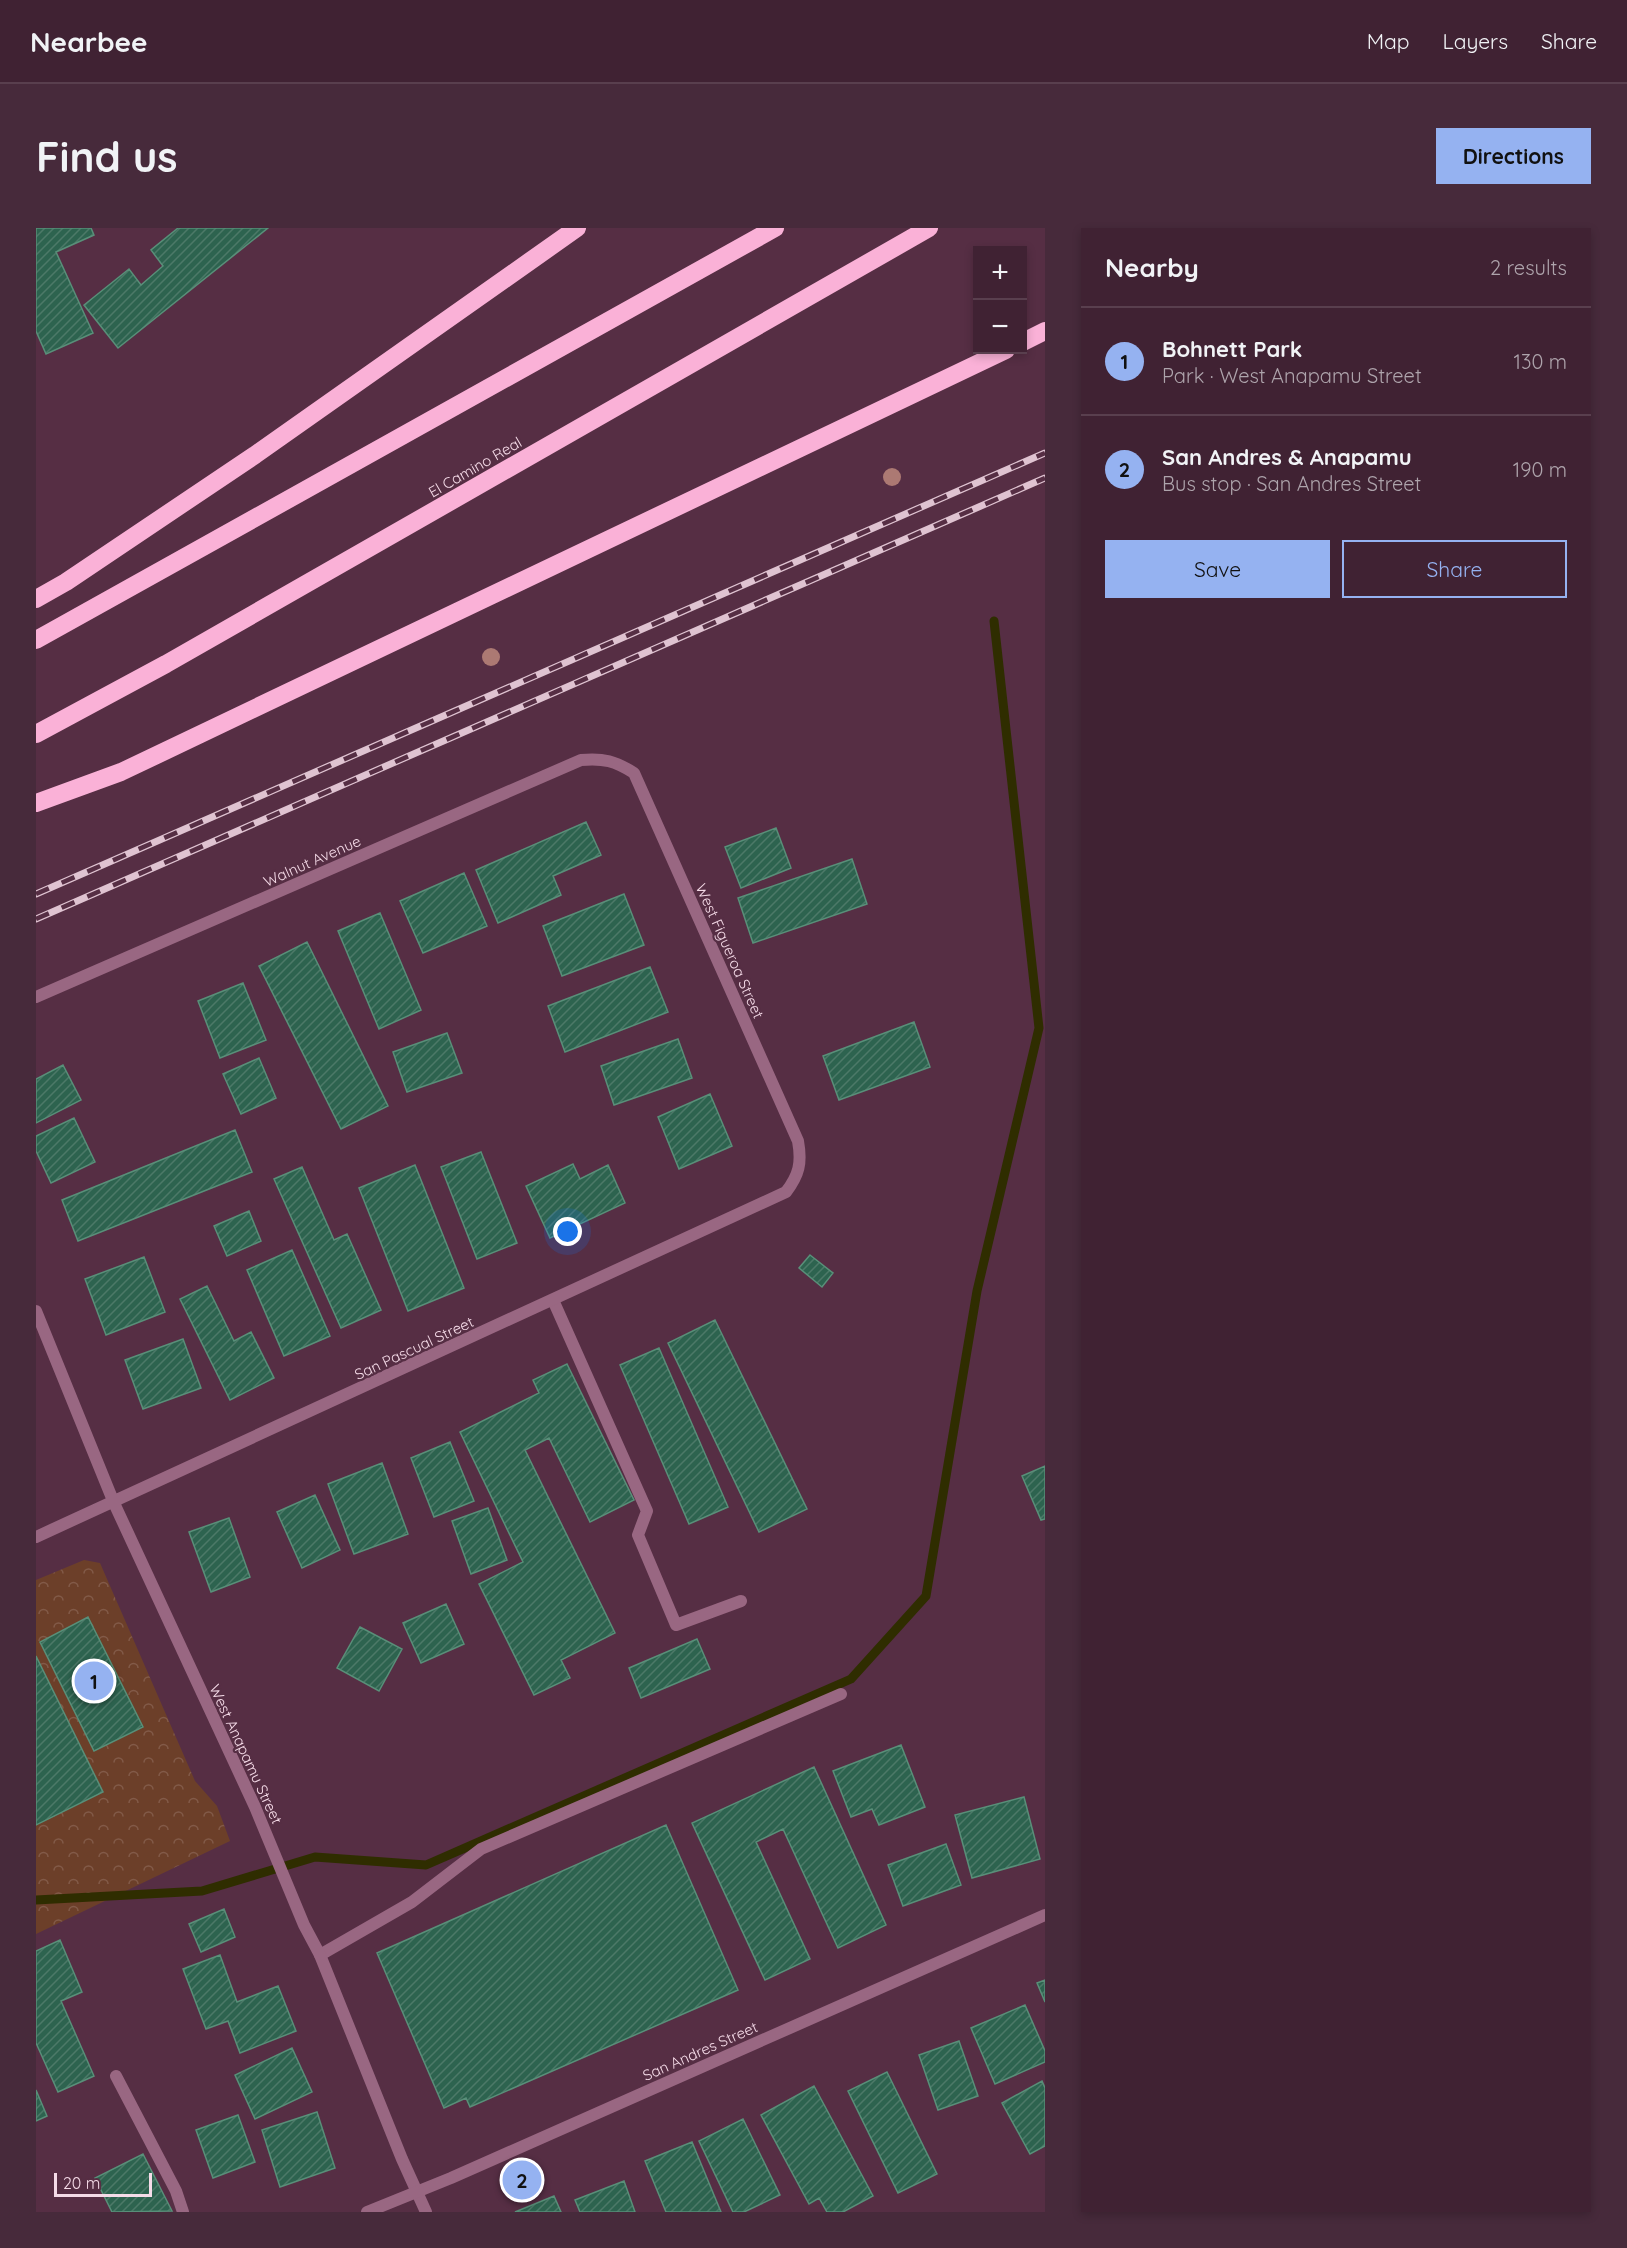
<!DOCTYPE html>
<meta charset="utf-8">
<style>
body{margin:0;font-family:Quicksand,sans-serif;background:#472a3b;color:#f1f3f6}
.controls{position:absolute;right:18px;top:18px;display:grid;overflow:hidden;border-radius:0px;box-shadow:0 3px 9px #0003}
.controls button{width:54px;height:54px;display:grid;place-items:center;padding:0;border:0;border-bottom:2px solid #593f4e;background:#402233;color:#f1f3f6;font:30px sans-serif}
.scale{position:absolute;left:18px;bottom:15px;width:98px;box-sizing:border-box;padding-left:6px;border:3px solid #f5dbe8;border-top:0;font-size:16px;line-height:21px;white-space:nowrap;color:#f5dbe8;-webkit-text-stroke:4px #562e44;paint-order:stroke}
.you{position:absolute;left:532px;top:1004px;width:21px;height:21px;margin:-15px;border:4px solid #fff;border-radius:50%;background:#1a73e8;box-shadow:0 0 0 9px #1a73e833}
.badge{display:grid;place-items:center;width:39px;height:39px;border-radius:50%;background:#95b2f1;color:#111;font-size:20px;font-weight:700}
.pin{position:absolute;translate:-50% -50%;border:3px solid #fff;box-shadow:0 2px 6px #0006}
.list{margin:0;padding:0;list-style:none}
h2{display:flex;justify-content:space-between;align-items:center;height:78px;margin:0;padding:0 24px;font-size:26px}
h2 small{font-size:20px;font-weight:400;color:#aea4ac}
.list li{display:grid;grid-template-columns:39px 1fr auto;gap:18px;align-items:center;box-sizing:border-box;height:108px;padding:0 24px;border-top:2px solid #593f4e}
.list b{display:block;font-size:22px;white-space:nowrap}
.list p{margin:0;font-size:20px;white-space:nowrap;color:#aea4ac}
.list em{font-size:20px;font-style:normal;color:#aea4ac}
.actions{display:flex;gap:12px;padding:18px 24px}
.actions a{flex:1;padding:14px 0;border:2px solid #95b2f1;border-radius:0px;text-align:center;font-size:21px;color:#95b2f1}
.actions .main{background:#95b2f1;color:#111}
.map{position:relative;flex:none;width:1009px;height:1984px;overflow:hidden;border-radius:0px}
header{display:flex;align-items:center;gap:36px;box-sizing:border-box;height:84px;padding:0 30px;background:#402233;border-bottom:2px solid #593f4e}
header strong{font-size:28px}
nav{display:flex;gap:33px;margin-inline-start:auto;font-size:21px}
.intro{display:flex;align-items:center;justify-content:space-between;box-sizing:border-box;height:144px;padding:0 36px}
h1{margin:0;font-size:42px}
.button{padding:15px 27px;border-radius:0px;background:#95b2f1;color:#111;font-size:21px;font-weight:700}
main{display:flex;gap:36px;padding:0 36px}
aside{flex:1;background:#402233;border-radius:0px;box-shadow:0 3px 9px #0003}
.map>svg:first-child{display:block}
</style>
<header>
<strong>Nearbee</strong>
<nav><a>Map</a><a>Layers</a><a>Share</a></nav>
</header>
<div class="intro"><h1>Find us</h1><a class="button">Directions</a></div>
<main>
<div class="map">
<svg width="1009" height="1984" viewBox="0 0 1009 1984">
<defs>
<pattern id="park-crowns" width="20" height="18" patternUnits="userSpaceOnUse" patternTransform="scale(1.5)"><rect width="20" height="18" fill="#6c3f29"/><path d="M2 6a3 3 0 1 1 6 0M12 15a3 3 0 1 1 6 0" fill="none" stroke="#825a48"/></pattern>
<pattern id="building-hatch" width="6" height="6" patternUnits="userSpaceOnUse" patternTransform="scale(1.5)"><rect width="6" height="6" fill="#2d634f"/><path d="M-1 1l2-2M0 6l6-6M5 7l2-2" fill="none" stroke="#4c7968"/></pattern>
</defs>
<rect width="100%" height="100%" fill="#562e44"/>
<path fill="url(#park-crowns)" d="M48,1332L64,1335L159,1553L181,1578L194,1613L0,1706V1352Z"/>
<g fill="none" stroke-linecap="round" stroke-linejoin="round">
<path stroke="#2f2d00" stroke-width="9" d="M0,1672L166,1663L279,1629L390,1637L815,1451L890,1368L941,1063L1003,800L958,393"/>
</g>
<path fill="url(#building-hatch)" stroke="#598f79" stroke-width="1.5" d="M0,0H55L58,7L20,24L57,105L10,126L0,103Z
M142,0H232L82,120L48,77L93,41L105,57L127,38L115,22Z
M550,594L565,627L517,648L525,667L462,695L440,642Z
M740,600L755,640L705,660L689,619Z
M816,631L831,676L717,715L702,670Z
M428,645L451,698L387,725L364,673Z
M588,666L608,717L526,748L507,698Z
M344,685L385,782L343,801L302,703Z
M271,714L352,878L305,901L223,738Z
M614,739L632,784L529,824L512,778Z
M207,755L230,812L184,830L162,773Z
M878,794L894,839L803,872L787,828Z
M411,805L426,845L371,864L357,824Z
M642,811L656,850L578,877L565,838Z
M223,830L240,870L205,886L187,846Z
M27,837L45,872L0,895V851Z
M674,866L696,918L643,941L622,889Z
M38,890L59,934L15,955L0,923V908Z
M199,902L216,944L42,1013L26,972Z
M445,924L481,1015L441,1031L405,939Z
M537,936L544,951L572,937L589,975L514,1010L490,958Z
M379,937L428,1060L372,1083L323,960Z
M266,939L298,1012L311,1006L345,1082L305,1100L238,951Z
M213,983L225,1013L191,1028L178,998Z
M256,1022L294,1108L248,1128L211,1042Z
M774,1027L797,1045L786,1059L763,1040Z
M108,1029L129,1084L70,1107L49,1051Z
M171,1058L198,1113L215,1104L238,1150L194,1172L144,1071Z
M679,1092L771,1281L723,1304L632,1115Z
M147,1111L165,1160L107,1181L89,1132Z
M623,1120L692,1279L653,1296L584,1137Z
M531,1136L598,1272L554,1294L513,1210L489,1222L579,1405L525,1432L534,1450L498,1467L443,1356L487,1334L424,1204L503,1165L497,1152Z
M414,1214L438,1273L398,1289L375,1230Z
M346,1235L372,1306L318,1326L292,1256Z
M1009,1238V1291L1005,1292L986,1248Z
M279,1267L304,1322L266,1340L241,1284Z
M452,1280L471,1332L435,1346L416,1293Z
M193,1290L214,1349L175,1364L153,1304Z
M410,1376L428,1416L385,1435L367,1395Z
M52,1389L107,1499L58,1523L4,1414Z
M324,1399L366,1421L343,1463L301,1440Z
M661,1411L674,1441L605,1470L593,1440Z
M0,1428L67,1564L0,1597Z
M865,1517L889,1579L843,1597L836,1581L815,1589L797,1543Z
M778,1539L850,1697L802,1720L747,1601L720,1614L774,1731L729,1752L656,1595Z
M988,1569L1004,1631L936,1650L919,1587Z
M630,1597L702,1762L434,1879L430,1870L408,1880L341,1725Z
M910,1616L925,1657L867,1678L852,1637Z
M188,1681L199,1709L165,1724L153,1696Z
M24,1712L46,1764L25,1773L58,1848L22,1864L0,1815V1723Z
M184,1727L201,1774L242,1758L260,1803L204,1825L192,1793L170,1801L147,1741Z
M1009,1752V1774L1001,1755Z
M989,1777L1009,1823V1834L959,1856L935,1800Z
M923,1813L942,1868L902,1882L883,1827Z
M256,1820L276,1864L219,1891L199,1847Z
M851,1844L901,1946L862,1965L812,1863Z
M1006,1853L1009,1860V1918L994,1926L966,1875Z
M778,1858L837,1968L807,1984H791L783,1970L773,1976L725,1887Z
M0,1862L11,1888L0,1893Z
M281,1884L299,1940L244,1959L226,1902Z
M202,1887L219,1934L177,1950L160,1902Z
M707,1891L744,1967L708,1984H697L663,1913Z
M656,1914L685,1984H630L609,1933Z
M107,1926L136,1983L76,1984L59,1950Z
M588,1953L599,1984H544L539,1972Z
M518,1968L525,1984H479Z"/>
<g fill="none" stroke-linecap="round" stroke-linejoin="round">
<path stroke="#996782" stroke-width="12" d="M517,1072L611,1283L602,1307L640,1397L705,1373
M284,1727L376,1674L445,1621L805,1466
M80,1848L140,1963L147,1984"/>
<path stroke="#996782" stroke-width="12" d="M0,769L545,532C568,530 579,533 598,545L762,913C766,935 763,947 750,964L0,1309
M0,1083L78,1275L219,1579L268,1697L284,1727L366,1931L390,1984"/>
<path stroke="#996782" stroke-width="12" d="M331,1984L415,1950L1009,1687"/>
<path stroke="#fab1d7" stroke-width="18" d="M987,114L1009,103
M0,371L30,354L219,227L541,0
M0,412L739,0
M0,506L130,436L893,0
M0,575L85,544L970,122"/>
<defs>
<path id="rail" d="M0,666L1009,225
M0,691L1009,250"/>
</defs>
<use href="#rail" stroke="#dfc3d1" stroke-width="7"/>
<use href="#rail" stroke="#562e44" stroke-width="4.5" stroke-dasharray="14" stroke-linecap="butt"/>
</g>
<g fill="#ac7973">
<circle cx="856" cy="249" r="9"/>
<circle cx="455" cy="429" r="9"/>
</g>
<g text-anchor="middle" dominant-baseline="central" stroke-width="4.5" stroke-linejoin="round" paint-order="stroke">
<g font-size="15" fill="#f5dbe8" stroke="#562e44">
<text transform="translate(439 239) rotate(-30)">El Camino Real</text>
<text transform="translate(276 633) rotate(-24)">Walnut Avenue</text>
<text transform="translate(694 723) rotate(66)">West Figueroa Street</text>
<text transform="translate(378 1120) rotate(-25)">San Pascual Street</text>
<text transform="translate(210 1526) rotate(65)">West Anapamu Street</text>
<text transform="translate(664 1823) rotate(-24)">San Andres Street</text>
</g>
</g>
</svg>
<div class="controls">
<button>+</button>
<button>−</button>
</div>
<div class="scale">20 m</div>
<div class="you"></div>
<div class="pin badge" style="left:58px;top:1453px">1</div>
<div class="pin badge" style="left:486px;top:1952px">2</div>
</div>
<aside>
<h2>Nearby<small>2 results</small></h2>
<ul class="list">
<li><span class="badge">1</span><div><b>Bohnett Park</b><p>Park · West Anapamu Street</p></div><em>130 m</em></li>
<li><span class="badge">2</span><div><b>San Andres &amp; Anapamu</b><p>Bus stop · San Andres Street</p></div><em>190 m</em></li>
</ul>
<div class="actions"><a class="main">Save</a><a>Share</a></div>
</aside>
</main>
